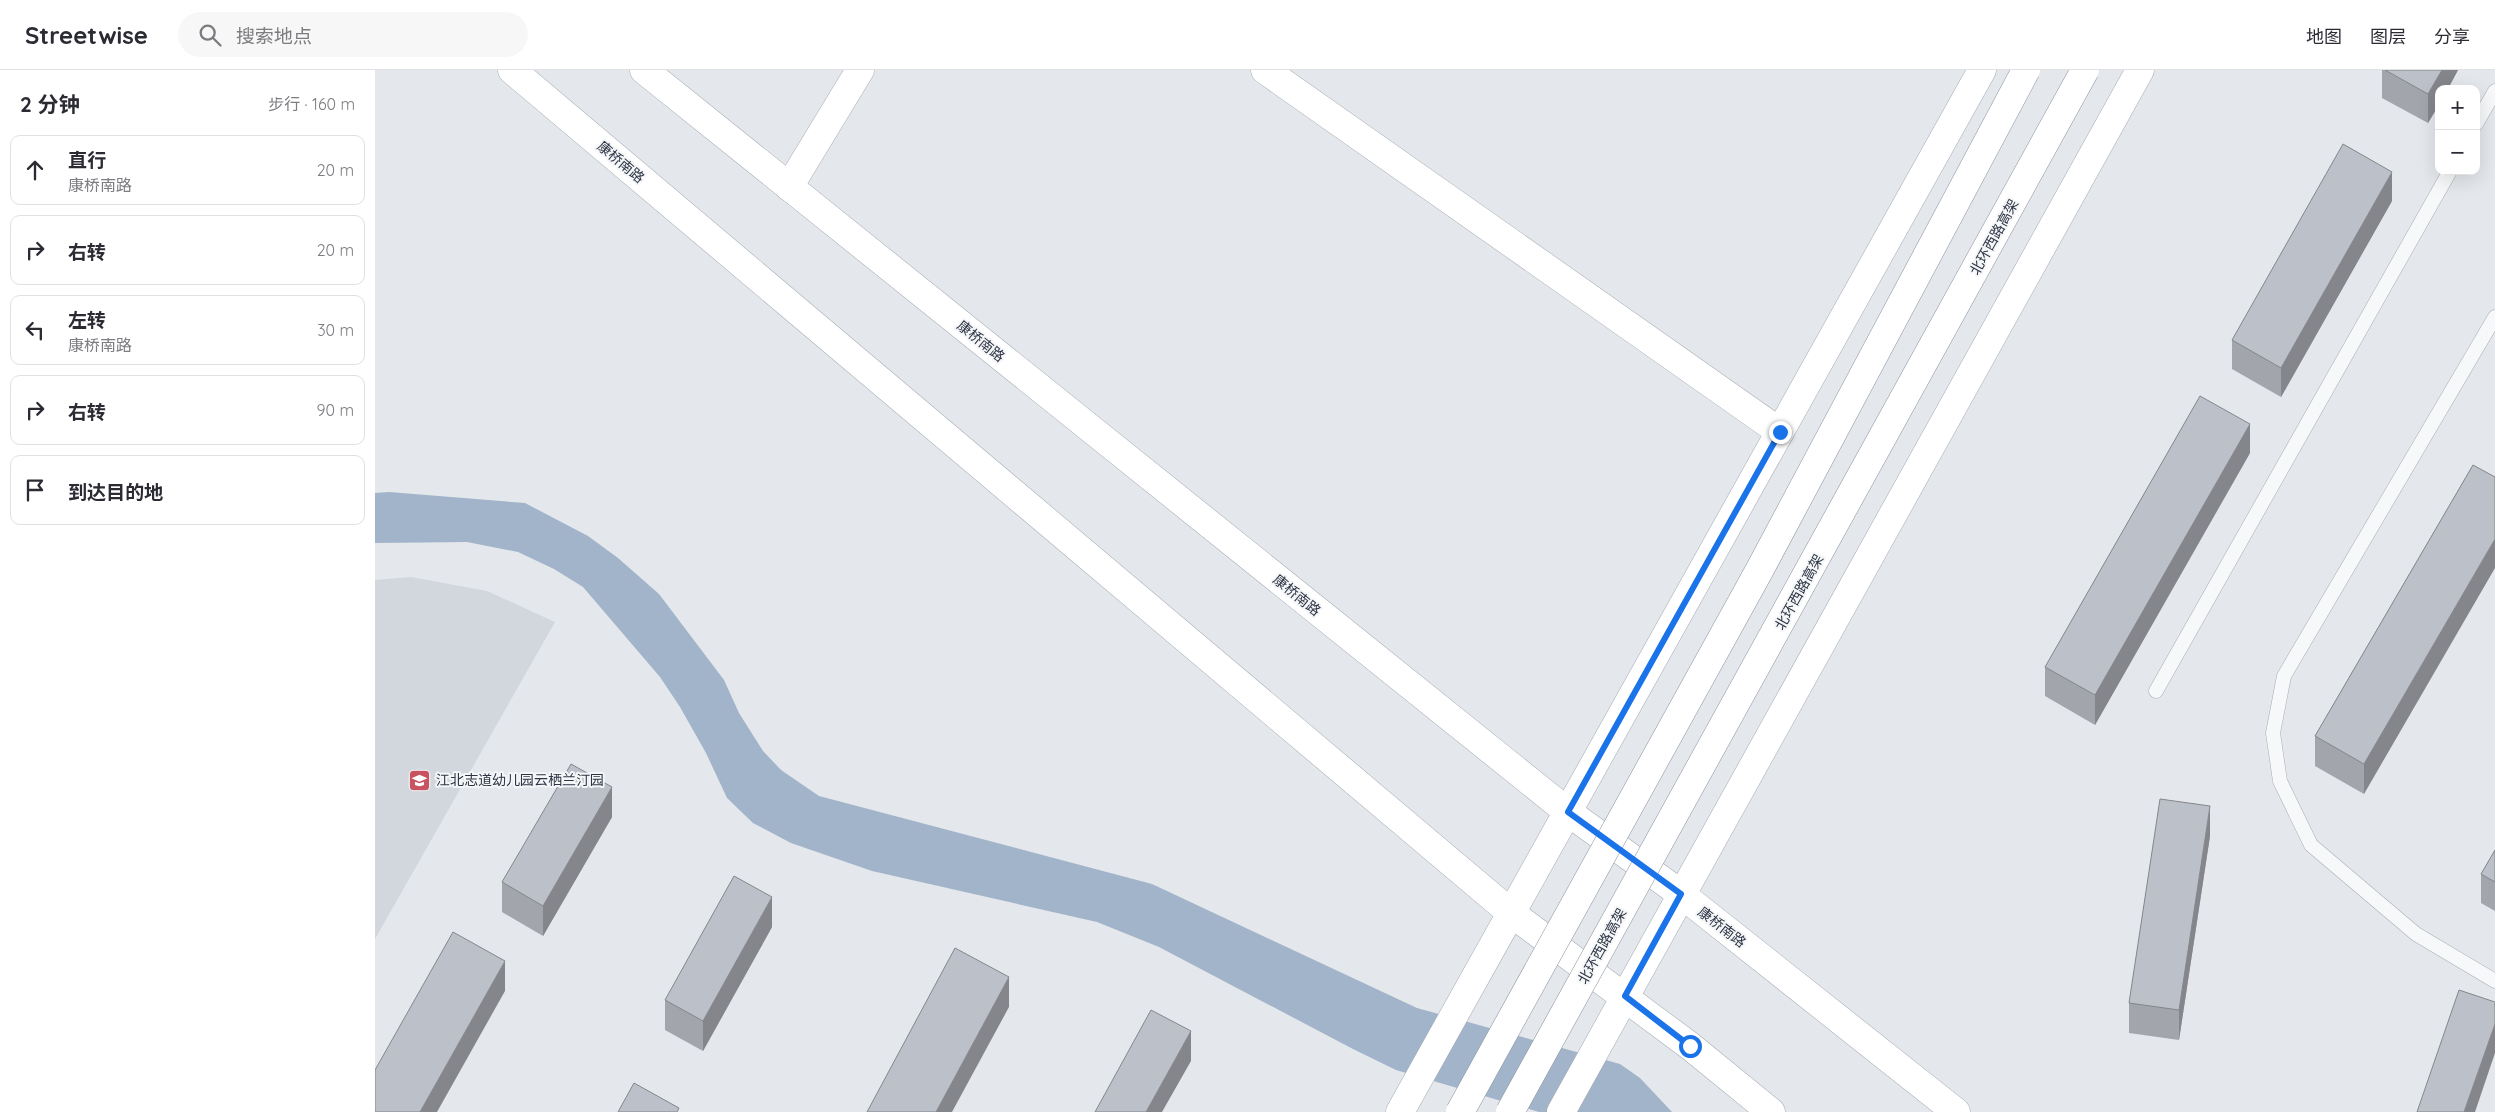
<!DOCTYPE html>
<html lang="zh">
<meta charset="utf-8">
<style>
body{margin:0;font-family:Quicksand,"Noto Sans SC",sans-serif;background:#f7f7f7;color:#2b2b33}
.controls{position:absolute;right:15px;top:15px;display:grid;overflow:hidden;border-radius:10px;box-shadow:0 5px 20px #0002}
.controls button{width:45px;height:45px;display:grid;place-items:center;padding:0;border:0;border-bottom:1px solid #e1e1e2;background:#fff;color:#2b2b33;font:25px sans-serif}
.stop{position:absolute;width:15px;height:15px;margin:-11px;border:4px solid #1a73e8;border-radius:50%;background:#fff}
.stop.end{background:#1a73e8;border-color:#fff;box-shadow:0 1px 5px #0008}
.list{margin:0;padding:0;list-style:none}
h2{display:flex;justify-content:space-between;align-items:center;height:65px;margin:0;padding:0 20px;font-size:21px}
h2 small{font-size:16px;font-weight:400;color:#7c7c81}
.list li{display:grid;grid-template-columns:32px 1fr auto;gap:15px;align-items:center;box-sizing:border-box;height:70px;margin:0 10px 10px;padding:0 10px;border:1px solid #e1e1e2;border-radius:10px}
.list b{display:block;font-size:19px;white-space:nowrap}
.list p{margin:0;font-size:16px;white-space:nowrap;color:#7c7c81}
.list em{font-size:16px;font-style:normal;color:#7c7c81}
.icon{flex:none;width:28px;height:28px;fill:none;stroke:currentColor;stroke-width:2;stroke-linecap:round;stroke-linejoin:round}
.map{position:relative;flex:none;width:2120px;height:1042px;overflow:hidden}
header{display:flex;align-items:center;gap:30px;box-sizing:border-box;height:70px;padding:0 25px;background:#fff;border-bottom:1px solid #e1e1e2}
header strong{font-size:24px}
nav{display:flex;gap:28px;margin-inline-start:auto;font-size:18px}
.search{width:350px;height:45px;background:#f7f7f7;display:flex;align-items:center;gap:12px;box-sizing:border-box;padding:0 18px;border-radius:28px;color:#7c7c81;font-size:19px}
main{display:flex}
aside{flex:1;background:#fff}
.map>svg:first-child{display:block}
</style>
<header>
<strong>Streetwise</strong>
<div class="search"><svg class="icon" aria-label="search" viewBox="0 0 24 24"><circle cx="10" cy="10" r="6"/><path d="M15 15l6 6"/></svg>搜索地点</div>
<nav><a>地图</a><a>图层</a><a>分享</a></nav>
</header>
<main>
<aside>
<h2>2 分钟<small>步行 · 160 m</small></h2>
<ul class="list">
<li><svg class="icon" aria-label="ahead" viewBox="0 0 24 24"><path d="M12 20V5M6 11l6-6 6 6"/></svg><div><b>直行</b><p>康桥南路</p></div><em>20 m</em></li>
<li><svg class="icon" aria-label="right" viewBox="0 0 24 24"><path d="M7 20v-9h11M14 6l5 5-5 5"/></svg><div><b>右转</b></div><em>20 m</em></li>
<li><svg class="icon" aria-label="left" viewBox="0 0 24 24"><path d="M17 20v-9H6M10 6l-5 5 5 5"/></svg><div><b>左转</b><p>康桥南路</p></div><em>30 m</em></li>
<li><svg class="icon" aria-label="right" viewBox="0 0 24 24"><path d="M7 20v-9h11M14 6l5 5-5 5"/></svg><div><b>右转</b></div><em>90 m</em></li>
<li><svg class="icon" aria-label="arrive" viewBox="0 0 24 24"><path d="M6 21V4h12l-3 4 3 4H6"/></svg><div><b>到达目的地</b></div></li>
</ul>
</aside>
<div class="map">
<svg width="2120" height="1042" viewBox="0 0 2120 1042">
<rect width="100%" height="100%" fill="#e4e7eb"/>
<path fill="#d2d6dd" d="M36,507L112,521L180,552L0,869V510Z"/>
<path fill="#a2b4c9" d="M14,422L150,433L213,466L243,488L284,524L349,610L364,643L388,681L406,700L444,726L777,814L1042,938L1245,994L1265,1008L1297,1042H1164L1021,1000L978,979L784,877L722,852L497,801L416,773L378,753L352,728L331,683L305,637L285,607L208,517L179,499L143,482L92,472L0,473V423Z"/>
<g fill="none" stroke-linecap="round" stroke-linejoin="round">
<defs>
<path id="lane" d="M2101,54L2120,21
M2120,247L1909,606L1898,663L1905,711L1936,775L2041,864L2120,911
M1781,621L2075,101"/>
<path id="secondary" d="M890,0L1405,362
M414,117L485,0"/>
<path id="primary" d="M137,0L1136,843L1315,976L1396,1042
M269,0L1193,742L1306,824L1581,1042
M1025,1042L1607,0
M1186,1042L1765,0"/>
</defs>
<use href="#lane" stroke="#a9aeb5" stroke-width="15"/>
<use href="#secondary" stroke="#a9aeb5" stroke-width="29"/>
<use href="#primary" stroke="#a4abb6" stroke-width="29"/>
<use href="#lane" stroke="#f7f8fa" stroke-width="14"/>
<use href="#secondary" stroke="#fff" stroke-width="28"/>
<use href="#primary" stroke="#fff" stroke-width="28"/>
<defs>
<path id="highway-bridge" d="M1085,1042L1384,501L1651,0
M1135,1042L1710,0"/>
</defs>
<use href="#highway-bridge" stroke="#8c94a1" stroke-width="29" stroke-linecap="butt"/>
<use href="#highway-bridge" stroke="#fff" stroke-width="28"/>
</g>
<path fill="#a2a5ac" d="M2007,0H2083L2053,53L2007,28Z
M2017,131L1906,327L1857,299V270Z
M1875,383L1720,655L1670,626V597Z
M2098,395L1989,724L1940,696V666Z
M237,747L168,866L127,842V812Z
M1835,766L1804,970L1754,963V933Z
M2120,780V841L2106,833V804Z
M397,857L328,981L290,960V930Z"/>
<path fill="#84868c" d="M2067,0H2083L2073,19H2064V35L2053,53V24Z
M2017,102V131L1906,327V298Z
M1875,354V383L1720,655V625Z
M2120,469V498L1989,724V694Z
M237,717V747L168,866V836Z
M1835,736V766L1804,970V940Z
M397,827V857L328,981V951Z
M130,891V921L62,1042H45Z
M634,907V937L577,1042H561Z
M2120,954V983L2100,1042H2089Z
M816,961V991L787,1042H771Z"/>
<path fill="#bcc0c8" stroke="#84868c" d="M2010,0H2067L2053,24Z
M1968,74L2017,102L1906,298L1857,270Z
M1825,326L1875,354L1720,625L1670,597Z
M2098,395L2120,407V469L1989,694L1940,666Z
M196,694L237,717L168,836L127,812Z
M1785,729L1835,736L1804,940L1754,933Z
M2120,780V812L2106,804Z
M359,806L397,827L328,951L290,930Z
M78,862L130,891L45,1042H0V1000Z
M580,878L634,907L561,1042H492Z
M2084,920L2120,932V954L2089,1042H2042Z
M776,940L816,961L771,1042H720Z
M259,1013L304,1038L302,1042H243Z"/>
<g fill="none" stroke-linecap="round" stroke-linejoin="round">
<path stroke="#1a73e8" stroke-width="6" d="M1315,976L1250,926L1306,824L1193,742L1405,362"/>
</g>
<defs>
<symbol id="school-square" viewBox="-11 -11 22 22"><rect x="-9" y="-9" width="18" height="18" rx="4" fill="#c85260" stroke="#f4f6f8"/><path d="M0-5L7-2L0 1L-7-2ZM-4 1L0 2.5L4 1V4Q0 6-4 4Z" fill="#fff"/></symbol>
</defs>
<g fill-rule="evenodd">
<use href="#school-square" x="32" y="698" width="25" height="25"/>
</g>
<g text-anchor="middle" dominant-baseline="central" stroke-width="4" stroke-linejoin="round" paint-order="stroke">
<g font-size="14" fill="#2d3443" stroke="#f4f6f8">
<text transform="translate(246 92) rotate(40)">康桥南路</text>
<text transform="translate(1619 167) rotate(-61)">北环西路高架</text>
<text transform="translate(606 271) rotate(39)">康桥南路</text>
<text transform="translate(1424 522) rotate(-61)">北环西路高架</text>
<text transform="translate(922 525) rotate(39)">康桥南路</text>
<text transform="translate(1347 857) rotate(38)">康桥南路</text>
<text transform="translate(1227 876) rotate(-61)">北环西路高架</text>
</g>
<g font-size="14" fill="#2d3443" stroke="#f4f6f8" text-anchor="start">
<text x="61" y="710">江北志道幼儿园云栖兰汀园</text>
</g>
</g>
</svg>
<div class="controls">
<button>+</button>
<button>−</button>
</div>
<div class="stop" style="left:1315px;top:976px"></div>
<div class="stop end" style="left:1405px;top:362px"></div>
</div>
</main>
